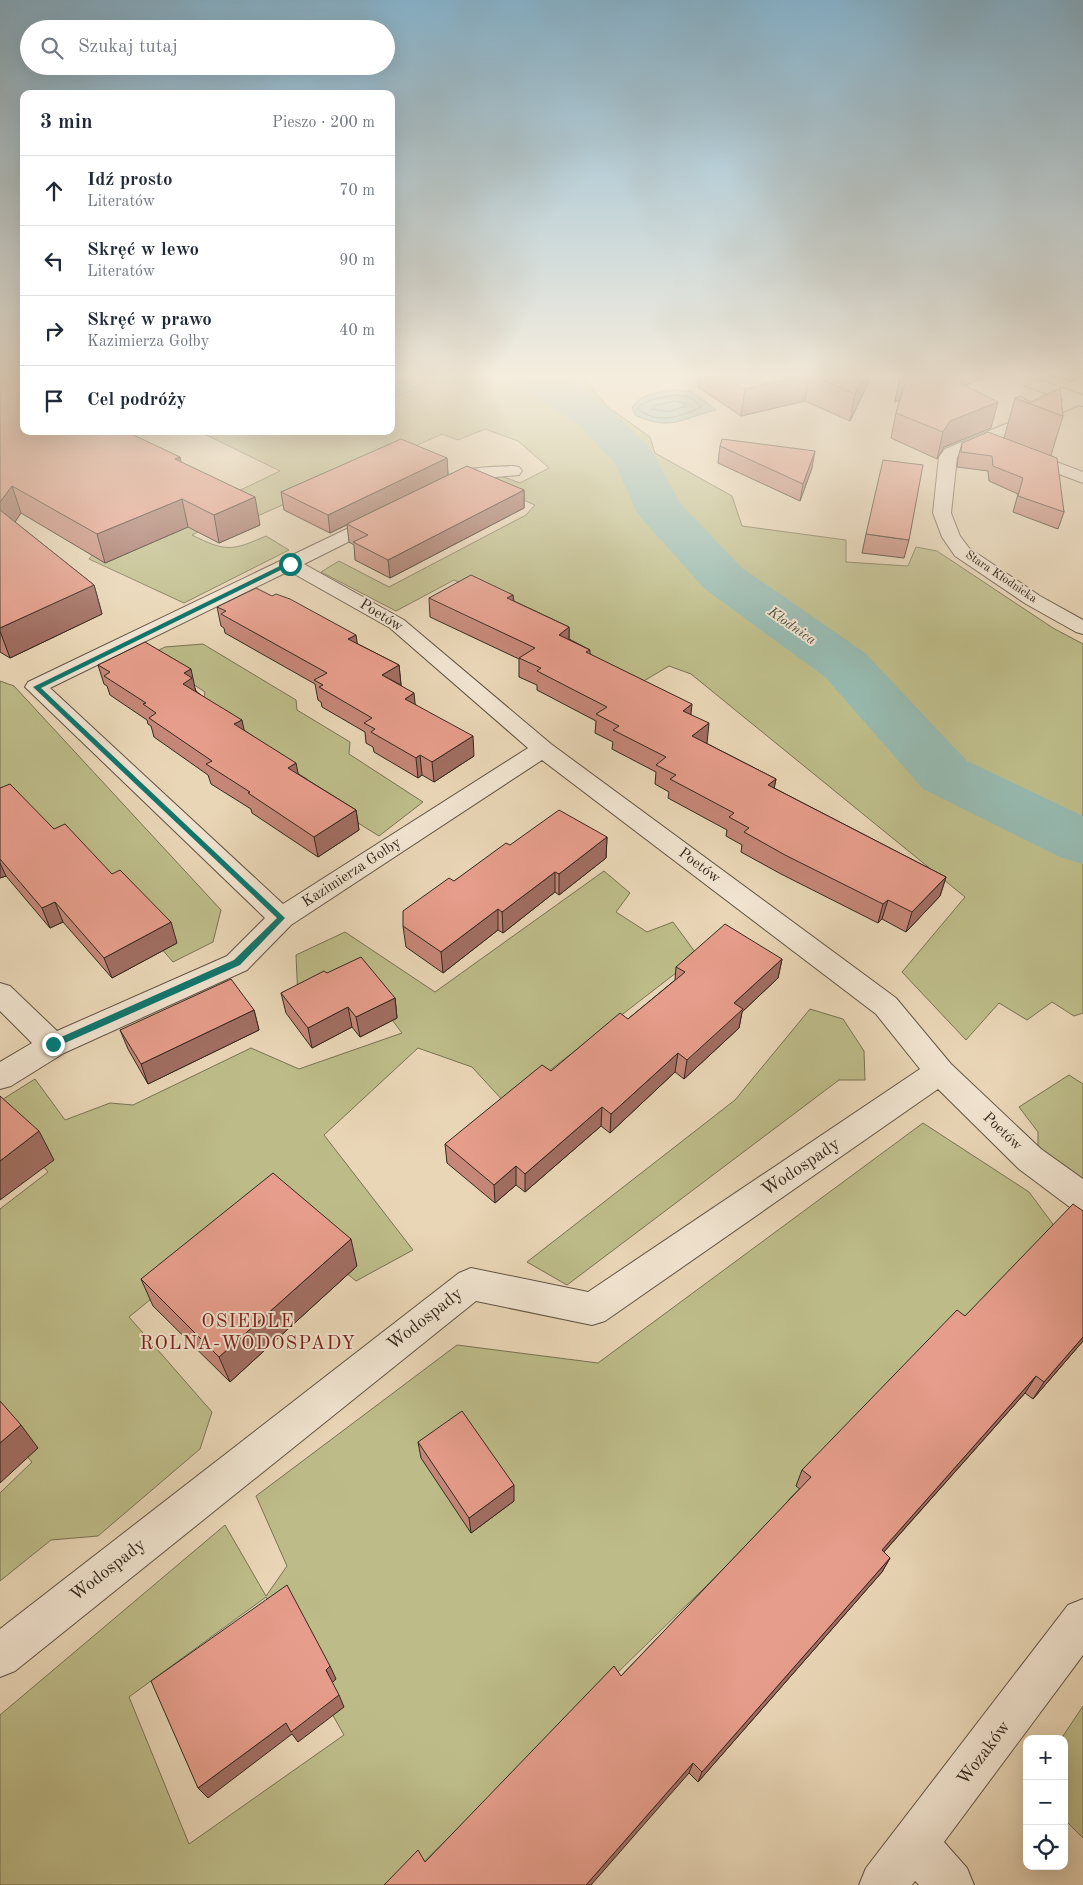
<!DOCTYPE html>
<html lang="pl">
<meta charset="utf-8">
<style>
body{margin:0;font-family:"Old Standard TT",serif;background:#f6f6f7;color:#1f2937}
.controls{position:absolute;right:15px;bottom:15px;display:grid;overflow:hidden;border-radius:10px;box-shadow:0 5px 20px #0002}
.controls button{width:45px;height:45px;display:grid;place-items:center;padding:0;border:0;border-bottom:1px solid #e0e1e3;background:#fff;color:#1f2937;font:25px sans-serif}
.stop{position:absolute;width:15px;height:15px;margin:-11px;border:4px solid #0f766e;border-radius:50%;background:#fff}
.stop.end{background:#0f766e;border-color:#fff;box-shadow:0 1px 5px #0008}
.list{margin:0;padding:0;list-style:none}
h2{display:flex;justify-content:space-between;align-items:center;height:65px;margin:0;padding:0 20px;font-size:21px}
h2 small{font-size:16px;font-weight:400;color:#747a83}
.list li{display:grid;grid-template-columns:32px 1fr auto;gap:15px;align-items:center;box-sizing:border-box;height:70px;padding:0 20px;border-top:1px solid #e0e1e3}
.list b{display:block;font-size:19px;white-space:nowrap}
.list p{margin:0;font-size:16px;white-space:nowrap;color:#747a83}
.list em{font-size:16px;font-style:normal;color:#747a83}
.icon{flex:none;width:28px;height:28px;fill:none;stroke:currentColor;stroke-width:2;stroke-linecap:round;stroke-linejoin:round}
.map{position:relative;flex:none;width:1083px;height:1885px;overflow:hidden}
.search{position:absolute;background:#fff;box-shadow:0 5px 20px #0002;left:20px;top:20px;width:375px;height:55px;display:flex;align-items:center;gap:12px;box-sizing:border-box;padding:0 18px;border-radius:28px;color:#747a83;font-size:19px}
.panel{position:absolute;background:#fff;box-shadow:0 5px 20px #0002;left:20px;top:90px;width:375px;height:345px;border-radius:10px}
.map>svg:first-child{display:block}
</style>
<div class="map">
<svg width="1083" height="1885" viewBox="0 0 1083 1885">
<rect width="100%" height="100%" fill="#e9d6b6"/>
<filter id="stains"><feTurbulence type="fractalNoise" baseFrequency=".004" numOctaves="4"/><feColorMatrix values="0 0 0 0 .2 0 0 0 0 .09 0 0 0 0 .02 0 0 0 .5 -.17"/></filter>
<radialGradient id="worn" r=".72"><stop offset=".6" stop-color="#630" stop-opacity="0"/><stop offset="1" stop-color="#630" stop-opacity=".3"/></radialGradient>
<path fill="#bdbc89" stroke="#787254" fill-rule="evenodd" d="M391,373H577L586,381L608,407L650,437L655,453L732,496L742,526L846,540V562L908,566L916,547L937,551L1053,628L1083,644V1013L1074,1016L1052,1002L1027,1020L999,1003L966,1040L902,972L965,897L691,674L669,666L632,688L515,615L519,608L454,580L396,611L321,572L339,561L389,587L526,515L535,505L486,484L501,476L520,483L549,468L518,441L485,429L458,440L442,434L251,519L236,513L192,535C226,552 232,551 266,536L289,550L184,603L89,559L100,546L226,497L280,471L198,431H391Z
M203,644L296,700L297,710L350,742L349,754L423,802L379,836L305,790L307,779L249,743L253,736L203,703L205,692L149,655L165,647Z
M0,681L14,686L221,910L213,942L173,962L116,896L0,811Z
M604,871L630,893L616,912L647,932L673,922L698,956L506,1104L472,1067L418,1048L324,1135L413,1250L356,1281L265,1206L129,1317L212,1412L200,1449L98,1536L51,1540L0,1581V1493L32,1462L0,1426V1209L48,1172L0,1115V1101L35,1079L65,1120L110,1103L133,1105L251,1048L299,1069L402,1033L362,980L298,1000L296,955L345,932L435,992Z
M810,1009L843,1019L864,1051L865,1080H839L567,1285L527,1262L735,1100Z
M1069,1075L1083,1084V1184L1038,1155V1132L1019,1107Z
M923,1123L1029,1192L1058,1231L789,1499L782,1512L400,1885H0V1715L225,1525L266,1596L287,1566L256,1496L457,1345L598,1363ZM266,1597L344,1735L189,1844L129,1697Z
M1083,1706V1838L1064,1819V1739H1061Z"/>
<path fill="#97b9af" stroke="#6f7f75" d="M391,377L418,389L391,398Z
M675,390L692,392L716,410C682,418 670,432 635,415L632,408C639,394 660,392 675,390Z"/>
<g fill="none" stroke-linecap="round" stroke-linejoin="round">
<path stroke="#667066" stroke-width="1" d="M675,395L691,397L701,407C680,417 658,425 638,409L639,406L651,400Z
M675,401L685,403L686,406L669,412L652,409L654,406Z"/>
<path fill="#97b9af" fill-rule="evenodd" d="M513,373H556L609,407L651,449L680,503L741,567L865,653L967,761L1083,816V864L1060,857L923,789L825,677L705,589L642,519L635,509L615,463L579,425L535,397Z"/>
<defs>
<path id="minor" d="M996,373H1018L1083,395V406L1079,405L957,457L951,513L960,536L969,548L1040,596L1083,620V634L1076,632L1026,604L955,556L942,537L933,513L939,457L945,449L1064,400L998,376Z
M1025,450L1083,472V483L1019,459L1017,455L1019,451Z
M513,466L519,467L522,471L519,475L473,479L453,489H441L438,485C451,466 492,467 513,466Z
M382,512L388,514L391,518L388,522L304,564L404,620L551,744L896,998L951,1064L1041,1149L1083,1179V1212L1071,1208L1019,1169L938,1089L605,1321L592,1325L476,1301L15,1671L0,1677V1629L459,1273L471,1268L588,1292L920,1069L876,1014L542,760L291,925L247,970L64,1053L11,1086L0,1089V1062L32,1043L0,1011V983L10,986L57,1031L227,956L265,918L25,687L28,682ZM289,571L390,628L528,748L283,904L50,688Z
M1083,1599V1655L944,1842L967,1868L974,1885H919L915,1881L912,1885H859L866,1868L1068,1605Z"/>
</defs>
<use href="#minor" stroke="#615444" stroke-width="2"/>
<use href="#minor" fill="#f1e4d0" fill-rule="evenodd"/>
</g>
<path fill="#c68778" stroke="#34281e" d="M0,373L24,431L181,462L260,525L219,543L188,527L105,563L21,513L15,522L94,585L102,614L10,658L0,652Z
M693,373H873L850,421L805,401L741,416L698,387V376Z
M900,373L994,374L964,386L991,428L944,447L937,459L891,438L896,413L900,400L895,402Z
M1049,373H1083V377L1071,382Z
M1015,398L1063,416L1051,455L1064,512L1058,529L1013,512L1018,494L989,481L988,471L957,467L958,458L962,443L1004,438Z
M720,446L812,468L800,501L718,463Z
M447,458L448,475L524,490V508L390,578L355,560L354,545L349,542L347,525L330,533L284,510L281,492Z
M866,534L909,540L904,558L862,553Z
M513,595L514,601L569,627V639L590,650V654L691,714L707,743H706L776,779L774,788L946,877L940,896L906,932L882,919L878,923L781,874L741,852L742,845L726,836L727,830L668,798L669,792L655,784L656,772L612,749L613,742L595,733L596,721L537,690V685L519,677V659L430,617L429,598Z
M217,607L358,644L399,665L401,685L415,704L474,756L434,782L422,775L418,778L374,752L373,747L366,743L365,732L322,707L321,702L318,700L315,684L225,633L224,628L221,626Z
M98,665L195,688L196,691L298,774L356,810L359,830L318,857L252,813L251,809L211,784L208,775L154,737L151,726L148,724L147,720L110,695L107,686L104,684Z
M0,788L54,829L177,943L112,978L63,922L50,928L6,876L0,878Z
M607,837L606,858L559,895L555,892L503,933L498,930L443,973L406,947L403,926L454,881L510,845Z
M782,959L778,978L742,1012L739,1028L684,1079L675,1072L610,1133L601,1126L525,1192L516,1185L495,1203L447,1163L445,1144L551,1071L628,1019L675,980L676,967Z
M327,973L395,998L397,1018L360,1037L352,1027L312,1048L286,1013L281,993Z
M254,1010L259,1030L148,1084L128,1049L120,1030Z
M1083,1211V1341L1033,1399L1025,1393L884,1552L890,1558L882,1572L698,1782L689,1773L425,1862L621,1676L800,1489L796,1486L802,1470L965,1316Z
M357,1266L230,1382L153,1306L141,1279Z
M418,1442L514,1501L471,1533L421,1458Z"/>
<path fill="#a16e61" stroke="#34281e" d="M865,373H873L850,421L855,394Z
M938,373H995L994,374L932,398Z
M1074,373H1083V377L1071,382Z
M809,374L805,401L741,416L745,389Z
M908,374L902,399L895,402L900,377Z
M998,402L991,428L944,447L937,459L943,432L950,421Z
M815,451L812,468L800,501L803,484Z
M180,457L186,484L175,459Z
M447,458L448,475L330,533L328,515Z
M12,486L21,513L6,535L0,518V502Z
M524,490V508L390,578L388,560Z
M255,497L260,525L219,543L214,515Z
M182,499L188,527L105,563L97,534Z
M94,585L102,614L10,658L0,631V628Z
M513,595L514,613L507,598Z
M569,627V645L559,635Z
M356,635L359,654L348,639Z
M399,665L401,685L382,675Z
M191,669L195,688L197,698L183,684L184,673Z
M414,693L416,712L405,699Z
M692,704L690,723L683,711Z
M242,720L246,739L234,724Z
M709,723L707,743L690,755L692,736Z
M473,736L474,756L434,782L432,762Z
M420,755L422,775L418,778L416,758Z
M296,763L300,783L288,768Z
M776,779L772,798L768,785Z
M356,810L359,830L318,857L314,837Z
M607,837L606,858L559,895V874Z
M0,863L6,876L0,878Z
M555,872V892L503,933L502,912Z
M946,877L940,896L906,932L912,912Z
M888,900L882,919L878,923L883,904Z
M55,902L63,922L50,928L42,908Z
M498,909V930L443,973L441,952Z
M171,922L177,943L112,978L104,958Z
M782,959L778,978L742,1012L739,1028L684,1079L687,1060L734,1003Z
M395,998L397,1018L360,1037L356,1017Z
M348,1007L352,1027L312,1048L308,1028Z
M254,1010L259,1030L148,1084L141,1064Z
M678,1053L675,1072L610,1133L611,1114Z
M602,1107L601,1126L525,1192V1174Z
M39,1131L54,1160L0,1200V1161Z
M516,1166V1185L495,1203L494,1185Z
M351,1239L357,1266L230,1382L219,1357Z
M1083,1337V1341L1033,1399L1044,1382Z
M1036,1376L1025,1393L873,1564L882,1550Z
M21,1425L38,1448L0,1483V1443Z
M514,1485V1501L471,1533L469,1518Z
M890,1558L882,1572L698,1782L702,1772Z
M330,1666L336,1679L332,1683L326,1670Z
M339,1695L344,1707L298,1742L292,1734L208,1798L198,1788L286,1723Z
M693,1763L689,1773L591,1885H586Z"/>
<path fill="#e69d8b" stroke="#34281e" d="M0,373L24,374V431H125L180,457L175,459L255,497L214,515L182,499L97,534L12,486L0,502Z
M719,373H865L855,394L809,374L745,389Z
M900,373H939L998,402L950,421L943,432L896,413L908,374L900,377Z
M1060,388L1063,416L1015,398L1020,396L1031,402Z
M988,432L1057,458L1064,512L1018,496L1023,478L993,466L992,456L961,452L962,443Z
M401,439L447,458L328,515L281,492Z
M722,439L815,451L803,484L720,446Z
M883,460L923,465L909,540L866,534Z
M467,466L524,490L388,560L353,542L368,535L347,524Z
M0,510L94,585L0,628Z
M471,575L513,595L507,598L569,627L559,635L590,650L586,652L692,704L683,711L709,723L692,736L776,779L768,785L946,877L912,912L888,900L883,904L785,855L744,832L749,828L729,817L734,813L670,779L676,775L656,765L666,757L613,730L619,726L596,714L607,707L537,671L541,668L519,658L535,648L429,598Z
M256,588L272,596L276,594L290,599L356,635L348,639L399,665L382,675L414,693L405,699L473,736L432,762L420,755L416,758L371,732L375,729L364,723L372,718L319,687L323,685L314,680L327,673L221,614L226,611L217,607Z
M145,642L191,669L184,673L192,678L183,684L242,720L234,724L296,763L288,768L356,810L314,837L248,793L250,792L206,764L212,761L149,718L156,713L143,704L146,703L104,676L110,672L98,665Z
M10,784L54,829L65,824L112,874L120,870L171,922L104,958L55,902L42,908L0,859V788Z
M559,810L607,837L559,874L555,872L502,912L498,909L441,952L403,926V911L449,878L454,881L506,843L510,845Z
M725,924L782,959L734,1003L743,1009L687,1060L678,1053L611,1114L602,1107L525,1174L516,1166L494,1185L445,1144L542,1065L551,1071L620,1013L628,1019L685,972L676,967Z
M361,957L395,998L356,1017L348,1007L308,1028L281,993L324,971L327,973Z
M231,979L254,1010L141,1064L120,1030Z
M0,1096L39,1131L0,1161Z
M273,1173L351,1239L219,1357L141,1279Z
M1073,1204L1083,1211V1337L1044,1382L1036,1376L882,1550L890,1558L702,1772L693,1763L586,1885H384L418,1850L425,1862L614,1666L621,1676L811,1477L802,1470L957,1310L965,1316Z
M0,1401L21,1425L0,1443Z
M462,1411L514,1485L469,1518L418,1442Z
M287,1585L330,1666L326,1670L339,1695L291,1732L286,1723L198,1788L151,1681Z"/>
<linearGradient id="sky" x2="0" y2="1"><stop stop-color="#87b6d1"/><stop offset="0.59" stop-color="#f5edde"/><stop offset="1" stop-color="#f5edde" stop-opacity="0"/></linearGradient>
<rect width="1083" height="637" fill="url(#sky)"/>
<path fill="#0f766e" d="M288,562L293,564L41,688L285,918L240,965L56,1047H50V1042L234,960L277,918L33,687Z"/>
<g text-anchor="middle" dominant-baseline="central" stroke-width="4" stroke-linejoin="round" paint-order="stroke">
<g font-size="12" fill="#34281e" stroke="#f1e4d0">
<text transform="translate(1001 577) rotate(34)">Stara Kłodnicka</text>
</g>
<g font-size="14" font-style="italic" fill="#4d4c42" stroke="#f1e4d0">
<text transform="translate(792 626) rotate(35)">Kłodnica</text>
</g>
<g font-size="15" fill="#34281e" stroke="#f1e4d0">
<text transform="translate(381 616) rotate(32)">Poetów</text>
<text transform="translate(699 866) rotate(37)">Poetów</text>
<text transform="translate(352 873) rotate(-33)">Kazimierza Gołby</text>
<text transform="translate(1002 1132) rotate(44)">Poetów</text>
</g>
<g font-size="18" fill="#34281e" stroke="#f1e4d0">
<text transform="translate(801 1167) rotate(-34)">Wodospady</text>
<text transform="translate(425 1319) rotate(-38)">Wodospady</text>
<text transform="translate(108 1570) rotate(-38)">Wodospady</text>
<text transform="translate(984 1753) rotate(-53)">Wozaków</text>
</g>
<g font-size="19" letter-spacing="1" fill="#7a1f14" stroke="#f1e4d0">
<text x="248" y="1322">OSIEDLE<tspan x="248" dy="22">ROLNA-WODOSPADY</tspan></text>
</g>
</g>
<rect width="100%" height="100%" filter="url(#stains)"/>
<rect width="100%" height="100%" fill="url(#worn)"/>
</svg>
<div class="controls">
<button>+</button>
<button>−</button>
<button><svg class="icon" aria-label="locate" viewBox="0 0 24 24"><circle cx="12" cy="12" r="6"/><path d="M12 2v4M12 18v4M2 12h4M18 12h4"/></svg></button>
</div>
<div class="stop" style="left:290px;top:564px"></div>
<div class="stop end" style="left:53px;top:1044px"></div>
<div class="search"><svg class="icon" aria-label="search" viewBox="0 0 24 24"><circle cx="10" cy="10" r="6"/><path d="M15 15l6 6"/></svg>Szukaj tutaj</div>
<section class="panel">
<h2>3 min<small>Pieszo · 200 m</small></h2>
<ul class="list">
<li><svg class="icon" aria-label="ahead" viewBox="0 0 24 24"><path d="M12 20V5M6 11l6-6 6 6"/></svg><div><b>Idź prosto</b><p>Literatów</p></div><em>70 m</em></li>
<li><svg class="icon" aria-label="left" viewBox="0 0 24 24"><path d="M17 20v-9H6M10 6l-5 5 5 5"/></svg><div><b>Skręć w lewo</b><p>Literatów</p></div><em>90 m</em></li>
<li><svg class="icon" aria-label="right" viewBox="0 0 24 24"><path d="M7 20v-9h11M14 6l5 5-5 5"/></svg><div><b>Skręć w prawo</b><p>Kazimierza Gołby</p></div><em>40 m</em></li>
<li><svg class="icon" aria-label="arrive" viewBox="0 0 24 24"><path d="M6 21V4h12l-3 4 3 4H6"/></svg><div><b>Cel podróży</b></div></li>
</ul>
</section>
</div>
